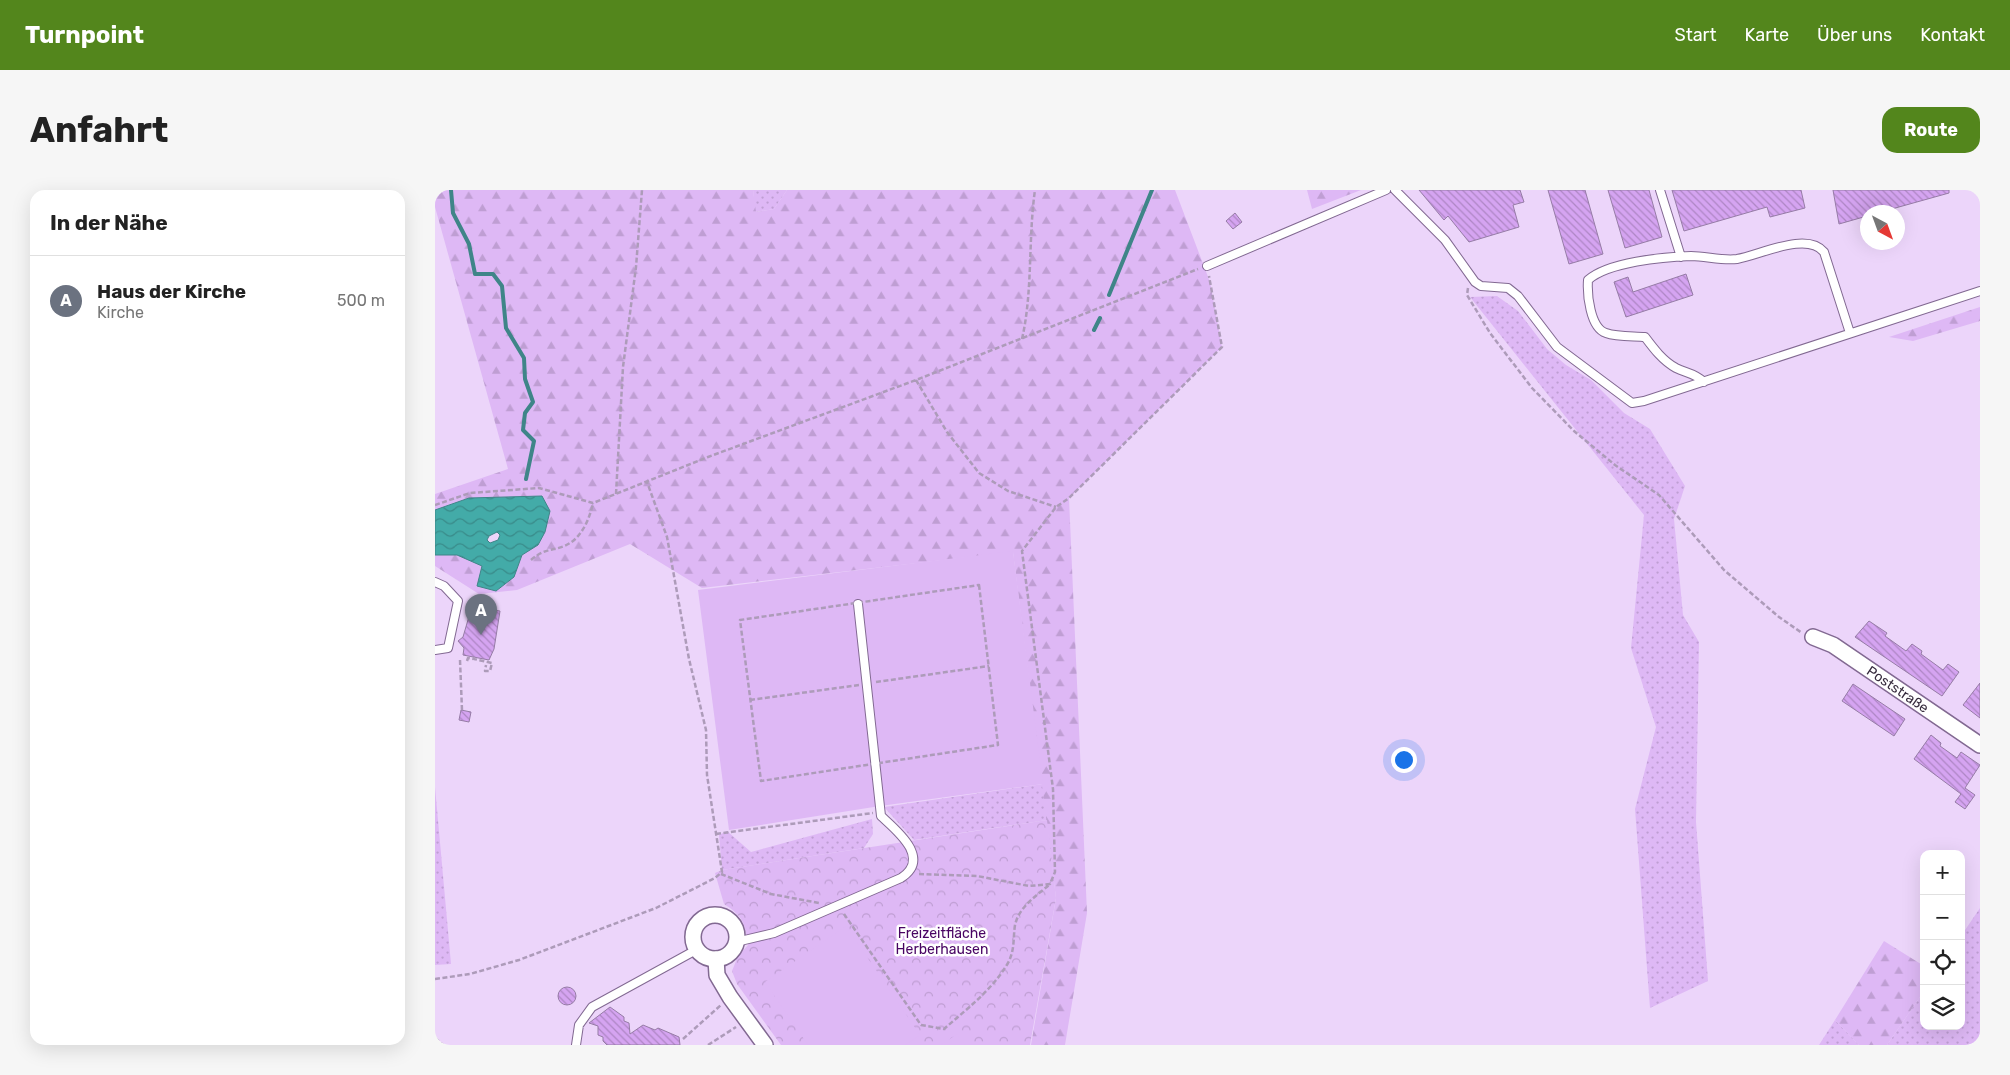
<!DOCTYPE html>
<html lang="de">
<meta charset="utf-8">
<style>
body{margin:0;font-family:Rubik,sans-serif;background:#f6f6f6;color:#222}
.controls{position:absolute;right:15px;bottom:15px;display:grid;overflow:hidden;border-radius:10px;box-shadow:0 5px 20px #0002}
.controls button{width:45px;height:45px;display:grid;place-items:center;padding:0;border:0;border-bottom:1px solid #e0e0e0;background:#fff;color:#222;font:25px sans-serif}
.compass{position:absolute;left:1425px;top:15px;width:45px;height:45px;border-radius:50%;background:#fff;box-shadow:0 5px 20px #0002;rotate:139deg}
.you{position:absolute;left:968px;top:569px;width:18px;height:18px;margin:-12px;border:4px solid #fff;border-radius:50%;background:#1a73e8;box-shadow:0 0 0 8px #1a73e833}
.badge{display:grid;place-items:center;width:32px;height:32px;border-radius:50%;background:#53861c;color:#fff;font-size:16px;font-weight:700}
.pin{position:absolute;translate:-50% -41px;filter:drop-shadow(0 1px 2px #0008)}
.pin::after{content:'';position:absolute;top:26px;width:18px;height:15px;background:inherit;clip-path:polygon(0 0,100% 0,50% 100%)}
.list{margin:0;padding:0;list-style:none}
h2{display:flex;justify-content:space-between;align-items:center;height:65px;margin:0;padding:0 20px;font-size:21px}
h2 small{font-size:16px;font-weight:400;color:#767676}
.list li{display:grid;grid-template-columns:32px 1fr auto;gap:15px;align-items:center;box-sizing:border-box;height:90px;padding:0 20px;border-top:1px solid #e0e0e0}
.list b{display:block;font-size:19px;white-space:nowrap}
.list p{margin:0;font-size:16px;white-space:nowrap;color:#767676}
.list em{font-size:16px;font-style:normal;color:#767676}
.icon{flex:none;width:28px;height:28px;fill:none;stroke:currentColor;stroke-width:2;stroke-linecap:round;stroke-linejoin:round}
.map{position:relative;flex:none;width:1545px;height:855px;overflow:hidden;border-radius:15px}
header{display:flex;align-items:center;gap:30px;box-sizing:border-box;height:70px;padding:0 25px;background:#53861c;color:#fff}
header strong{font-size:24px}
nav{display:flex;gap:28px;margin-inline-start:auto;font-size:18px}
.intro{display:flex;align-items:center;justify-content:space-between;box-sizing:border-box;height:120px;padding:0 30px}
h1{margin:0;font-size:35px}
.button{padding:12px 22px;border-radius:15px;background:#53861c;color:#fff;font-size:18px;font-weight:700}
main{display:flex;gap:30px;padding:0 30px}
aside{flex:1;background:#fff;border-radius:15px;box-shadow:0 5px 20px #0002}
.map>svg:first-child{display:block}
</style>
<header>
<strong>Turnpoint</strong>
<nav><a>Start</a><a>Karte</a><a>Über uns</a><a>Kontakt</a></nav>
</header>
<div class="intro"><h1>Anfahrt</h1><a class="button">Route</a></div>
<main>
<aside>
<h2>In der Nähe<small></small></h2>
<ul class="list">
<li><span class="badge" style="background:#6b7280">A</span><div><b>Haus der Kirche</b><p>Kirche</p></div><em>500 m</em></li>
</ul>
</aside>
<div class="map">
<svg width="1545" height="855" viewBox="0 0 1545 855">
<defs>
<pattern id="grass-dots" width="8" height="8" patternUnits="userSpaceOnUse" patternTransform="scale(1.25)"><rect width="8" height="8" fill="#deb8f5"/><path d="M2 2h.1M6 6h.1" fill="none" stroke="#bf9ed3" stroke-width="1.8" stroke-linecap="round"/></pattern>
<pattern id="forest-firs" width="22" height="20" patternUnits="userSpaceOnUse" patternTransform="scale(1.25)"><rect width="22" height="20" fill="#deb8f5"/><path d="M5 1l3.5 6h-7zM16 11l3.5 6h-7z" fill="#bf9ed3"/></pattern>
<pattern id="park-crowns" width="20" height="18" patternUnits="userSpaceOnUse" patternTransform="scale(1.25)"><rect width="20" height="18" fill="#deb8f5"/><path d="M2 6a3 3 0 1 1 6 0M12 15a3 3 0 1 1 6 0" fill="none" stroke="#bf9ed3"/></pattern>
<pattern id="water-waves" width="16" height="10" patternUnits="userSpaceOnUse" patternTransform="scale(1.25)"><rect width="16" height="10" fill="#43aba8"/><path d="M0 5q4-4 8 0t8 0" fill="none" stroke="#398b8a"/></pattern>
<pattern id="building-back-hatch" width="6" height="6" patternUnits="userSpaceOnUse" patternTransform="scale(1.25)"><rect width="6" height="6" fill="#d5a4f1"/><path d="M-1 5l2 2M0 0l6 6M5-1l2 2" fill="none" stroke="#ae86c4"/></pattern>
</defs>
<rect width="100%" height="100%" fill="#ecd5fa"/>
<path fill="url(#grass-dots)" d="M318,0H352L339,19L320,22Z
M1062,106L1083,121L1112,159L1131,175L1156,190L1189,223L1215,239L1250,296L1239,329L1248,425L1264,452L1261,632L1273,791L1215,818L1200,619L1221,537L1196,458L1209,325L1035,107Z
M608,594L612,630L479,650L449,617Z
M0,597L16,774L0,775Z
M437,629L438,644L429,658L287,680L284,645L292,641L316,662Z
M1545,718V855H1452L1489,801V836H1526V746Z
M1400,830L1424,855H1384Z"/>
<path fill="url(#forest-firs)" d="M0,0H318L321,22L339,19L352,0H740L775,92L787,157L634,308L652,723L630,855H596L621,708L578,362L267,398L195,354L82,400L44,404L0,376V365H22L79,387L87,365L103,355L34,308L0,320V304L73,279L0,17Z
M872,0H926L877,19Z
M1545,117V131L1478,151L1454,147Z
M1449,751L1489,776V801L1452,855H1424L1400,830Z"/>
<path fill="url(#park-crowns)" d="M612,630L621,708L595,855H346L302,794L297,781L303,766L313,755C310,733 308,726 289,714L280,683L287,680Z"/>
<path fill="#deb8f5" d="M578,361L608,594L445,616L294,640L263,400Z
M411,736L485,845L470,855H373L330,792Z
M522,844L530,855H506Z"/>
<path fill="url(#water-waves)" stroke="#3f8588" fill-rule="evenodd" d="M107,306L115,321L110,342L103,355L87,365L79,387L61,401L42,396L47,376L22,365H0V320L34,308ZM62,342L65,345L63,350L55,353L52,350L54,346Z"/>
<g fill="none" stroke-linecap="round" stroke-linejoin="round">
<path stroke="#3f8588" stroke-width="4" d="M16,0L18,23L34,54L40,84H58L67,96L71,138L89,168L90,189L98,212L90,223L88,240L99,251L91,289
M674,105L717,0
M659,140L665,128"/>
</g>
<path fill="url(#building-back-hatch)" stroke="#967ca6" d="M984,0H1085L1089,12L1078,15L1084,37L1034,52L1013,26L1009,30Z
M1113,0H1150L1168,64L1134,74Z
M1173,0H1214L1227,47L1190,58Z
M1237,0H1366L1370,18L1335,27L1332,17L1249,41Z
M1398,0H1514V3L1446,22H1432V26L1404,34Z
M800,23L807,32L798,39L791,31Z
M1251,84L1258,105L1191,127L1179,92L1193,87L1198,102Z
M51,414L58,420L65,421L59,459L54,470L28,465L29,458L23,451L28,447L37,416Z
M1434,431L1452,443L1450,446L1471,461L1477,454L1487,461L1486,464L1508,480L1513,474L1524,482L1507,506L1420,447Z
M1545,493V528L1528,515Z
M1418,494L1470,529L1459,546L1407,511Z
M26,520L36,522L34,532L24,530Z
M1496,545L1506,553L1505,556L1522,568L1526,562L1545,575L1530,598L1540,605L1530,619L1520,612L1526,604L1479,569Z
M123 806a9 9 0 1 1 18 0a9 9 0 1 1-18 0Z
M175,817L189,827V831L194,833L195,844L208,835L220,840L223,838L244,847L245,855H172L168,851V847L163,845V836L154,833Z"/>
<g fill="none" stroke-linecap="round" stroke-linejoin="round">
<defs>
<path id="lane" d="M960,0L1010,50L1040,92L1046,96L1073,98L1083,106L1122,157L1197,213L1209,211L1545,101
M1225,0L1246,67
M772,76L951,0
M1269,192C1260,183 1251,183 1241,178C1228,171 1219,159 1210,147C1198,146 1182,147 1171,143C1155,138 1152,104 1153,90C1173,72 1228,67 1256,66C1271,66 1287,71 1302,69C1325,65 1372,41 1389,62L1415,143
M0,392L9,396L23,411L13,458L0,460
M301,752L339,743L466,688C497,668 461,640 446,626L423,414
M141,855L144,835L157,817L261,760"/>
<g id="street">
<path id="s1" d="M1378,447L1398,455L1545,555"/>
<circle cx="280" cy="747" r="22"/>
<path d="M281,769L282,785L295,807L330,855"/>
</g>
</defs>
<use href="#lane" stroke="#826992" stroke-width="10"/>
<use href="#street" stroke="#826992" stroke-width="18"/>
<path stroke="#ad9bb9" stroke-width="2.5" stroke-dasharray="5 2.5" stroke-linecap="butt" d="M1033,98L1032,105L1055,143L1097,198L1139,241L1180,275L1224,305L1289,380L1344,427L1367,443
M587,149C598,101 593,49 600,0
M481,190L512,242L544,283L573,301L621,317
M181,304L188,177L201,77L207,0
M0,315L35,303L104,298L158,313L273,267L481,190L763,79
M96,370C112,356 121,362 135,353C148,345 155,327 158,313
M544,395L563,555L326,591L305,430Z
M39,467V469L57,473L55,481H50L51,475
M25,470L27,520
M32,471L33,468L38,469
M441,492L554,476
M315,510L424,495
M281,644L438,623
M286,684L336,704L384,713
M484,684L542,686L594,696L615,694L620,682L618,599L587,361L621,317L634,308L787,157L774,86
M409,724L486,835L509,839C533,818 557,800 573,773C580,760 578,748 580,735C584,717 601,706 614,695
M0,789L35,784L84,770L221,718L280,688L287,682L272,585L271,540L254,469L232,347L212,292
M0,848L8,855
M248,849L286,815
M273,855L301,837"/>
<use href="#lane" stroke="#fff" stroke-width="8"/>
<use href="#street" stroke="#fff" stroke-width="15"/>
</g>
<g text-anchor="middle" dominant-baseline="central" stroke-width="5" stroke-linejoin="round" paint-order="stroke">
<g font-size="14" fill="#362b3d" stroke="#fff">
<text stroke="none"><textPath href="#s1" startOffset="100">Poststraße</textPath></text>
</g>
<g font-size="14" fill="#480463" stroke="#fff">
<text x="507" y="743">Freizeitfläche<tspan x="507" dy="16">Herberhausen</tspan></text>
</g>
</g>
</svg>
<div class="controls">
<button>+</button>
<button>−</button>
<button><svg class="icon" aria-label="locate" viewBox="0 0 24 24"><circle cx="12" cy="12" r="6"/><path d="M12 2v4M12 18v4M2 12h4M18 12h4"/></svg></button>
<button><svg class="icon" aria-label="layers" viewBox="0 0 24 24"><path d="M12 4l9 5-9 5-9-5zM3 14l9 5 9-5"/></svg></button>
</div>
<svg class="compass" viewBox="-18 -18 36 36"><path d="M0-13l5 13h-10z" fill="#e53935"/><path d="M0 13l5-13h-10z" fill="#767676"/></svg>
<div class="you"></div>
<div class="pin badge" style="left:46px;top:445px;background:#6b7280">A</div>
</div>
</main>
